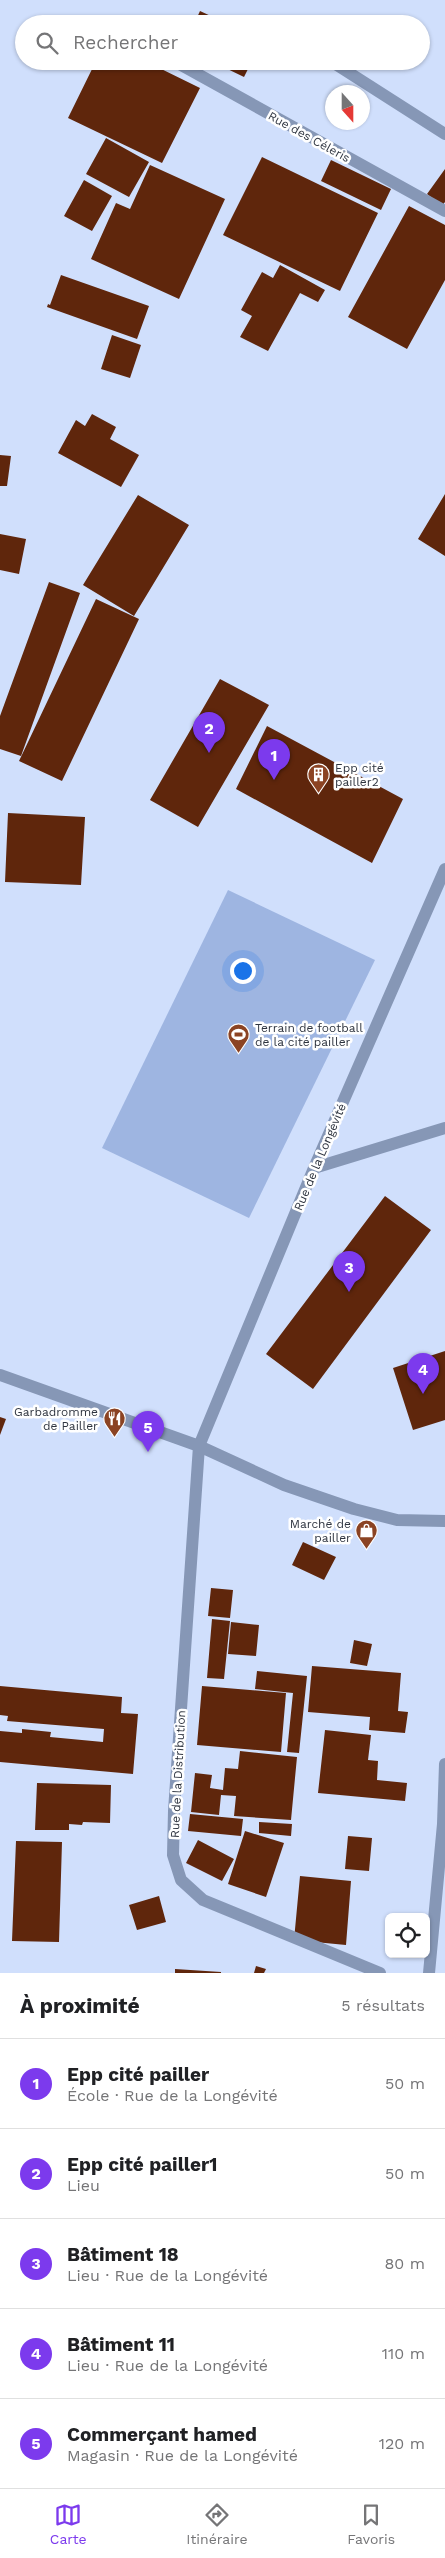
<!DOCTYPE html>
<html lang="fr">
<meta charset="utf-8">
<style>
body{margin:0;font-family:"Work Sans",sans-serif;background:#f2f2f2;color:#202124}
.controls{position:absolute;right:15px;bottom:15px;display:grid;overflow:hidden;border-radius:8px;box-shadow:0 1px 4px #0004}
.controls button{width:45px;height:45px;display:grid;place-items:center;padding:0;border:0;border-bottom:1px solid #e0e0e0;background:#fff;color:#202124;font:25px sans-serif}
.compass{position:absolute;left:325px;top:85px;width:45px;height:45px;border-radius:50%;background:#fff;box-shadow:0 1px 4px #0004;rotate:159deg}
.you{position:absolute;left:242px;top:970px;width:18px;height:18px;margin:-12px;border:4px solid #fff;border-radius:50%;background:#1a73e8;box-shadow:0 0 0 8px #1a73e833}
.badge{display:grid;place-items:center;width:32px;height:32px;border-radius:50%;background:#7c3aed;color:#fff;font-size:16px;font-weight:700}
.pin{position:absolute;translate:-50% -41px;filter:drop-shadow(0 1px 2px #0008)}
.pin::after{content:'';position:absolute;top:26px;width:18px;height:15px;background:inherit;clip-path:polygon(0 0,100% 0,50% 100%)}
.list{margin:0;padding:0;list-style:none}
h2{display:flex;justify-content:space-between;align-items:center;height:65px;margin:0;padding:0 20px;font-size:21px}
h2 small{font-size:16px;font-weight:400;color:#757577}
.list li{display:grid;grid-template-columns:32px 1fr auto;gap:15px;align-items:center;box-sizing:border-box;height:90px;padding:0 20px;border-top:1px solid #e0e0e0}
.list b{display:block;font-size:19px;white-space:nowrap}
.list p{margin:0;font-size:16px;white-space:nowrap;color:#757577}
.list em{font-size:16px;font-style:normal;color:#757577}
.icon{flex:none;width:28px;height:28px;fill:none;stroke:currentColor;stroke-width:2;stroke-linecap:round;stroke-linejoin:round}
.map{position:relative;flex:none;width:445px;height:1973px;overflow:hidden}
.search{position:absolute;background:#fff;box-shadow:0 1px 4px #0004;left:15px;right:15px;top:15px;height:55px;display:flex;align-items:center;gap:12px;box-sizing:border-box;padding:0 18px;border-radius:28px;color:#757577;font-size:19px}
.sheet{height:515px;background:#fff}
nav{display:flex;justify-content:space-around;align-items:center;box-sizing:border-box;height:70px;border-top:1px solid #e0e0e0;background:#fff;font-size:14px;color:#757577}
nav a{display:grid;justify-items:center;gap:2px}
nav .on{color:#7c3aed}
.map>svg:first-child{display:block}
</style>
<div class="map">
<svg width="445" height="1973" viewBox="0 0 445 1973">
<rect width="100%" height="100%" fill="#d0dffc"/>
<path fill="#9eb5e1" d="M228,890L375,960L249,1218L102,1148Z"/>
<path fill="#5f260c" d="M200,11L228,24H194Z
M96,61H145L200,88L162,163L68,118Z
M211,61H252L244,77Z
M106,138L149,162L129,197L86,174Z
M262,157L378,213L340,291L223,235Z
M331,160L391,189L381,210L321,181Z
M150,165L225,199L179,299L91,259L116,203L130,209Z
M445,169V202L442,206L427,194Z
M84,180L112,196L92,231L64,216Z
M409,206L445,225V280L407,349L348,317Z
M280,265L325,290L318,302L300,293L268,351L240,337L252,316L241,310L262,272L273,278Z
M61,275L149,306L137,339L47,307L48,304L50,305Z
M112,335L141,345L130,378L101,369Z
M92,414L116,427L110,439L139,455L121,487L58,453L76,420L85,426Z
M0,455L11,456L7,486H0Z
M445,494V556L418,539Z
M138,495L189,525L134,616L83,585Z
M0,534L26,539L19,574L0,570Z
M49,582L80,593L21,756L0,749V716Z
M96,599L139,619L62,781L19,761Z
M220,679L269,705L198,827L150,800Z
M267,726L403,799L372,863L236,789Z
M8,813L85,817L81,885L5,882Z
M385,1196L431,1230L313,1389L266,1354Z
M445,1351V1420L413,1430L393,1368Z
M0,1417L6,1419L0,1435Z
M303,1542L336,1557L324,1580L292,1565Z
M211,1588L233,1590L230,1618L208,1616Z
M212,1619L230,1621L224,1679L207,1678Z
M231,1622L259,1625L256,1656L228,1654Z
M354,1640L372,1644L367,1666L350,1663Z
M312,1666L401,1673L398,1711L408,1712L405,1733L369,1730L370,1717L308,1712Z
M257,1671L307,1676L299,1753L287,1752L293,1693L255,1689Z
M0,1686L122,1697L121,1713L138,1714L133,1774L0,1762V1731L22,1733V1729L51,1732L50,1737L103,1742L104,1729L7,1721L8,1716L0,1715Z
M202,1686L286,1693L281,1752L197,1745Z
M325,1730L371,1735L368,1760L378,1761L377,1780L407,1783L405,1801L318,1793Z
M240,1751L297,1757L291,1820L234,1816L236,1796L221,1795L219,1815L191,1812L195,1773L212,1775L210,1788L223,1790L225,1768L238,1769Z
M37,1783L111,1785L110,1823L83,1822L82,1825L69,1824V1830H35Z
M190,1814L243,1819L241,1836L188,1831Z
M259,1822L292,1824L291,1836L259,1833Z
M245,1831L284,1843L266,1897L228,1884Z
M348,1836L372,1838L369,1871L345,1869Z
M198,1840L234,1859L222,1881L186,1863Z
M16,1841L62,1842L59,1942L12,1941Z
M300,1876L351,1881L346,1945L294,1940Z
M159,1896L166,1922L137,1930L129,1905Z
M256,1966L266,1969L264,1973H254Z
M175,1969L221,1972V1973H175Z"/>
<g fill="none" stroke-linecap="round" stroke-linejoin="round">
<path stroke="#8697b6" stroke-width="12" d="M102,21L107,24
M174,61L445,211
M337,65L445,134
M314,1168L445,1128
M0,1375L199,1446L284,1485L354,1509L397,1520L445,1521
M380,1973L203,1900L181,1880L173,1855L174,1811L199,1446L314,1168L445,869
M429,1973L443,1824L445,1764"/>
</g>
<defs>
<symbol id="building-pin" viewBox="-11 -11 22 30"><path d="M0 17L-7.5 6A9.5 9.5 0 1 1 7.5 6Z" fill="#8b4323" stroke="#fff"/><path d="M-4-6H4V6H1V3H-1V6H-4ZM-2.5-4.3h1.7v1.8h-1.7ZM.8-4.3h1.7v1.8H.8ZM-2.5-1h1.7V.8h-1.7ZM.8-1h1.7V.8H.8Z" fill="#fff"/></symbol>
<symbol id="stadium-pin" viewBox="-11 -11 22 30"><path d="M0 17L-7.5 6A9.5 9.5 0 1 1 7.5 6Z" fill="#8b4323" stroke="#fff"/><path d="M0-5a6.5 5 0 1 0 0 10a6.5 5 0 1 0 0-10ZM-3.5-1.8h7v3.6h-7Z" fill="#fff"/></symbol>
<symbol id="restaurant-pin" viewBox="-11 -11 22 30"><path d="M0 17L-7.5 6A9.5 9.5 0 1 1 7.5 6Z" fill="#8b4323" stroke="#fff"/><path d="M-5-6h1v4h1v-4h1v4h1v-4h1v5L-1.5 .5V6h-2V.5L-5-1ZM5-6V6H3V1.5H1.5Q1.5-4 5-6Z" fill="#fff"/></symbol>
<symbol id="shop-pin" viewBox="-11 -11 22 30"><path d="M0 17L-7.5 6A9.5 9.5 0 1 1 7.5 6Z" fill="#8b4323" stroke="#fff"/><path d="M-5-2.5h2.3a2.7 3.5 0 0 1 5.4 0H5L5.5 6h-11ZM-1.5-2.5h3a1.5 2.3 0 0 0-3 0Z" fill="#fff"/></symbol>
</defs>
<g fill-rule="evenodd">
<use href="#building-pin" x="306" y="762" width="25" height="34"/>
<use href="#stadium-pin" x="226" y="1022" width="25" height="34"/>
<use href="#restaurant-pin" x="102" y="1406" width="25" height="34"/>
<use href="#shop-pin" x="354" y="1518" width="25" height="34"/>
</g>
<g text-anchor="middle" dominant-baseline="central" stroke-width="5" stroke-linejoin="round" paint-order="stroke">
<g font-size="12" fill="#2f3540" stroke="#fff">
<text transform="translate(309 137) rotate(29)">Rue des Céleris</text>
<text transform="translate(320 1157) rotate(-67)">Rue de la Longévité</text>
<text transform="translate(178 1774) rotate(-87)">Rue de la Distribution</text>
</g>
<g font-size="12" fill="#2f3540" stroke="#fff" text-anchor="start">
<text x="335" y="768">Epp cité<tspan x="335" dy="14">pailler2</tspan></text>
<text x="255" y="1028">Terrain de football<tspan x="255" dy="14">de la cité pailler</tspan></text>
<text x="98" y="1412" text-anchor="end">Garbadromme<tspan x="98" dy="14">de Pailler</tspan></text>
<text x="351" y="1524" text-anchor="end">Marché de<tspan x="351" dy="14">pailler</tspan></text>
</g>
</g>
</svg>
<div class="controls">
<button><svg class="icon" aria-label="locate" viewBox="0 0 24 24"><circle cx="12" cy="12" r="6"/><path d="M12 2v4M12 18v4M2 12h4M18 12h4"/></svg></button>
</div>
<svg class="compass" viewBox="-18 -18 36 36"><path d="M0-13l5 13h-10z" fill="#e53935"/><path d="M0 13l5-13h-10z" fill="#757577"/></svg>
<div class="you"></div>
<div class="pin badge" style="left:274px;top:780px">1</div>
<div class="pin badge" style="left:209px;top:753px">2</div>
<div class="pin badge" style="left:349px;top:1292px">3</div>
<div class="pin badge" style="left:423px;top:1394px">4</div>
<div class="pin badge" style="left:148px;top:1452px">5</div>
<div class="search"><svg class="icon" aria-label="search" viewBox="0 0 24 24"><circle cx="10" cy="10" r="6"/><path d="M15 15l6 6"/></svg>Rechercher</div>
</div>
<section class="sheet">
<h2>À proximité<small>5 résultats</small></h2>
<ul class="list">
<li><span class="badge">1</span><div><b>Epp cité pailler</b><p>École · Rue de la Longévité</p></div><em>50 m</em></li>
<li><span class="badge">2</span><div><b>Epp cité pailler1</b><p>Lieu</p></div><em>50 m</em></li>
<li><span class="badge">3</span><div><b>Bâtiment 18</b><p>Lieu · Rue de la Longévité</p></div><em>80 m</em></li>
<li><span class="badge">4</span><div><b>Bâtiment 11</b><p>Lieu · Rue de la Longévité</p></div><em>110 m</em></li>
<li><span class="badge">5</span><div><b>Commerçant hamed</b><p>Magasin · Rue de la Longévité</p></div><em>120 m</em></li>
</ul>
</section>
<nav>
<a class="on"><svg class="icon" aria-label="map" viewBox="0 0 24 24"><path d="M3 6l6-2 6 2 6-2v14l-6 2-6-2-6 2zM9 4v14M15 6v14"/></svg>Carte</a>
<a><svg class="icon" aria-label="directions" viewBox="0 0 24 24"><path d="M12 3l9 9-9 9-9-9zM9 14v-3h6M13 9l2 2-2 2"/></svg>Itinéraire</a>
<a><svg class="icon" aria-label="saved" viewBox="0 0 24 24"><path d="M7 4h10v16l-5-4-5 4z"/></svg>Favoris</a>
</nav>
